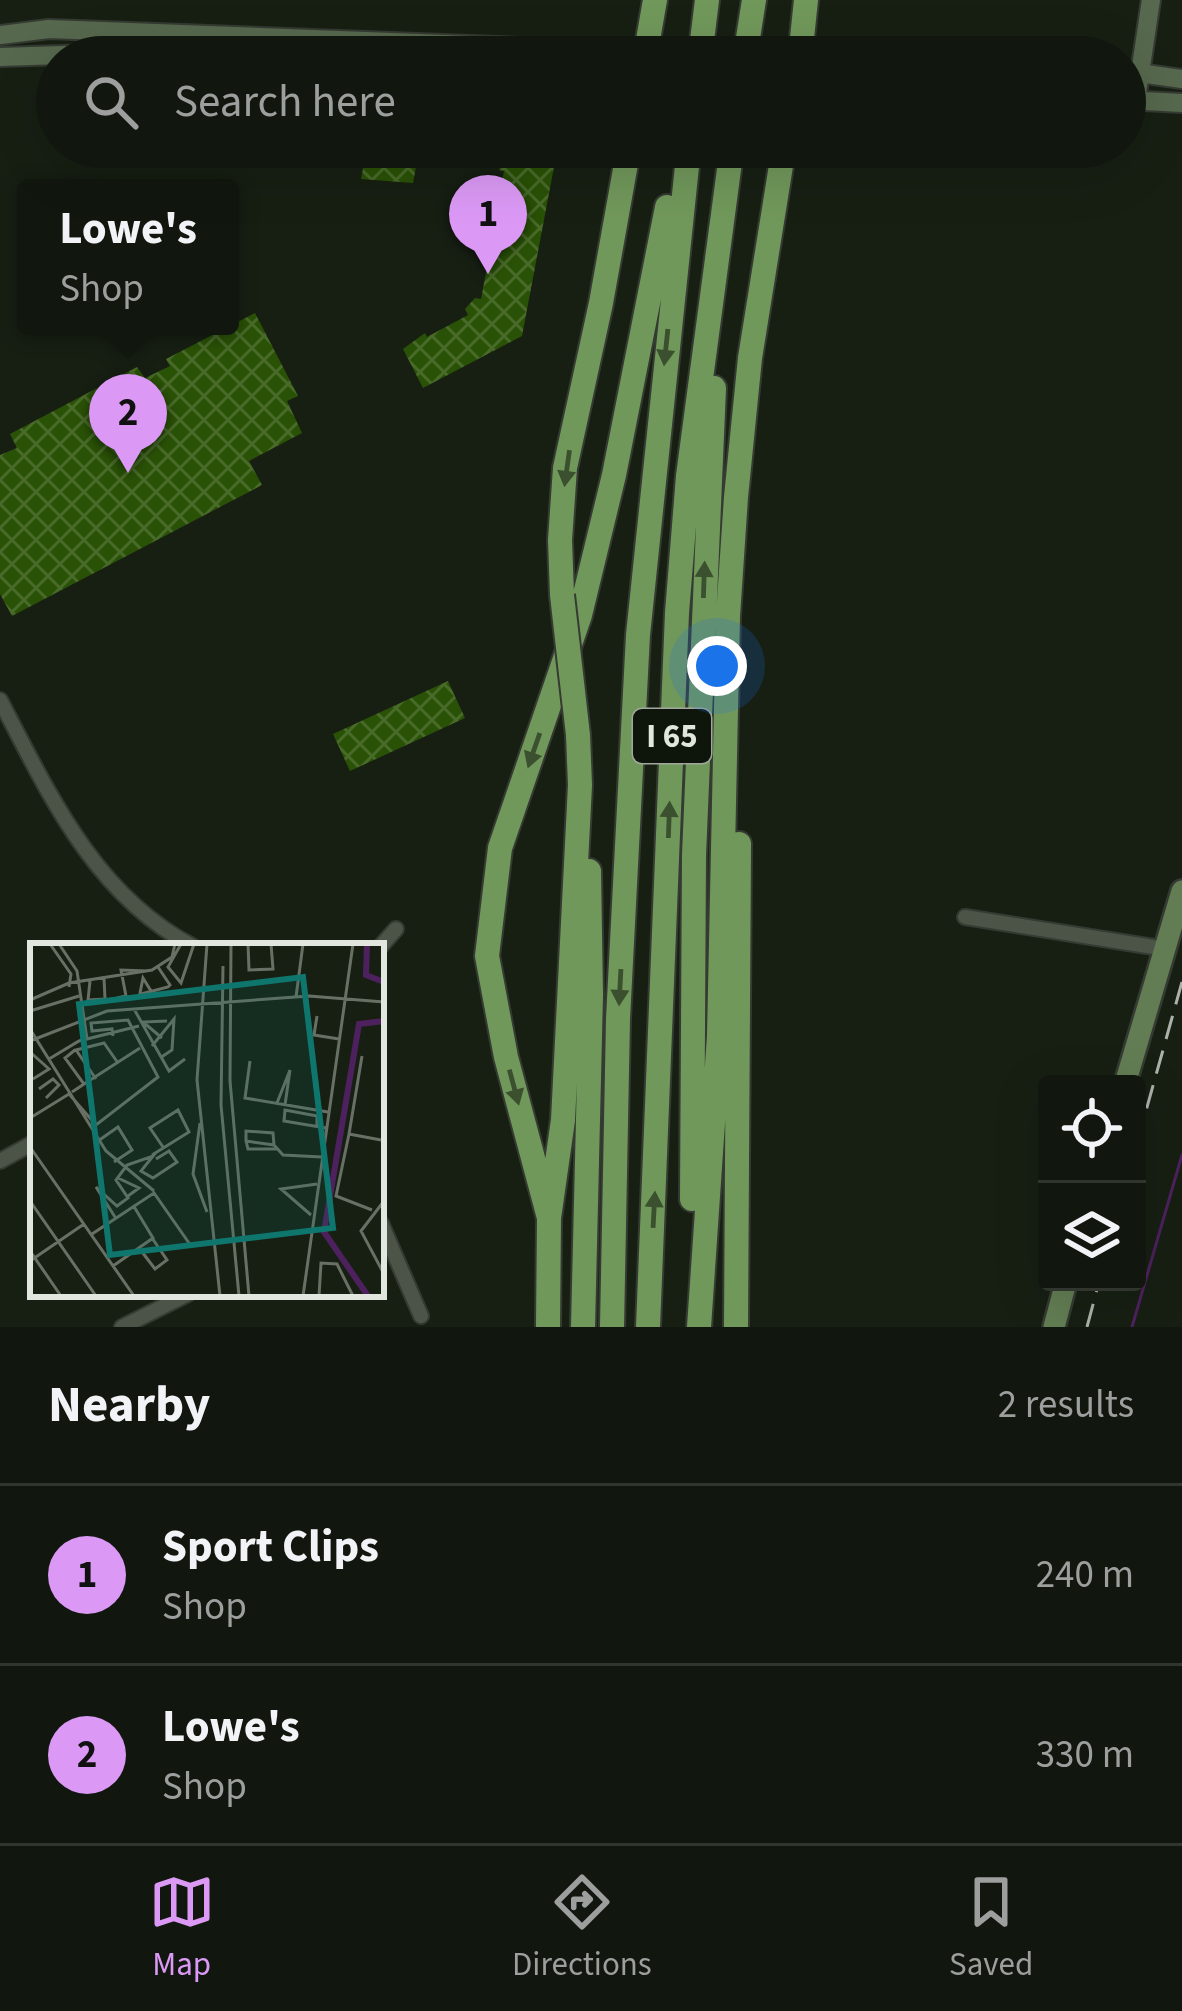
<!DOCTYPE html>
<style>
body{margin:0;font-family:"Source Sans 3",sans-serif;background:#1e241c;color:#f1f3f6}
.controls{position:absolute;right:36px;bottom:36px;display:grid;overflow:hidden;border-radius:12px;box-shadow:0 12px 48px #0002}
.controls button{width:108px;height:108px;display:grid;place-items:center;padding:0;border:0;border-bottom:3px solid #30362e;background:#11170e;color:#f1f3f6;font:60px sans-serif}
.you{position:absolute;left:717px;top:666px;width:42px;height:42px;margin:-30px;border:9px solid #fff;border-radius:50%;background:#1a73e8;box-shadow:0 0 0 18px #1a73e833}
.badge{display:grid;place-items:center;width:78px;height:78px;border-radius:50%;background:#db99f5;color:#111;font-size:39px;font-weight:700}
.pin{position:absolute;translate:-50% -99px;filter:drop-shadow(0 3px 6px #0008)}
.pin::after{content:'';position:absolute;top:63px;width:42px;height:36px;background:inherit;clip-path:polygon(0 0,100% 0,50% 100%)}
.popup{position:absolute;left:17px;top:179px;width:222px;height:156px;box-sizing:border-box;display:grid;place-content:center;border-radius:12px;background:#11170e;filter:drop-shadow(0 3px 9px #0005);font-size:39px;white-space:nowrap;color:#9c9f9e}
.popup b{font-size:45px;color:#f1f3f6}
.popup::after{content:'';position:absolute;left:50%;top:100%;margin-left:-24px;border:24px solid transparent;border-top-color:#11170e}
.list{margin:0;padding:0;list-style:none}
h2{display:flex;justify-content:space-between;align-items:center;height:156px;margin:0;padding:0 48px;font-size:51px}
h2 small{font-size:39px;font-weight:400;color:#9c9f9e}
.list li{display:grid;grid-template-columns:78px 1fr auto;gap:36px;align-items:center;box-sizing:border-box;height:180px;padding:0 48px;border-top:3px solid #30362e}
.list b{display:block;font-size:45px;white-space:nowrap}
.list p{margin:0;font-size:39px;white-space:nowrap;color:#9c9f9e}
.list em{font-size:39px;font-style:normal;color:#9c9f9e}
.icon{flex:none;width:66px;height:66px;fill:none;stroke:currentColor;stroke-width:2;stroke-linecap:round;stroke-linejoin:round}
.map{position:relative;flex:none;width:1182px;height:1327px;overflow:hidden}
.search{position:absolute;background:#11170e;box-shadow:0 12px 48px #0002;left:36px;right:36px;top:36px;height:132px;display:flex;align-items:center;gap:30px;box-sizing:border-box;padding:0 42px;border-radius:66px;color:#9c9f9e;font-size:45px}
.sheet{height:516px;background:#11170e}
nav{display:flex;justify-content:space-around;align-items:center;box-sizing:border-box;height:168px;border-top:3px solid #30362e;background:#11170e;font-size:33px;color:#9c9f9e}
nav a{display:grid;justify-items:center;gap:6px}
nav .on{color:#db99f5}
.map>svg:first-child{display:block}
</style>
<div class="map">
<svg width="1182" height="1327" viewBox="0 0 1182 1327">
<defs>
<pattern id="building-cross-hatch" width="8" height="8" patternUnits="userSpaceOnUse" patternTransform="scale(3)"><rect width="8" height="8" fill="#2a5206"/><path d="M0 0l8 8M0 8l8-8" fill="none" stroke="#496b2a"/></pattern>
</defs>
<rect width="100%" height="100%" fill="#171f13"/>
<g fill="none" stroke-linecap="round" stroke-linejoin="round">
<path stroke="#4d215d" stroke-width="3" d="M1132,1327L1182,1155"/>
</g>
<path fill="url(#building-cross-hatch)" d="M367,147H393L391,155L411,159L410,165L416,167L413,183L361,179Z
M508,147L557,151L522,336L423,388L403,349L425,333L427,337L468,315L465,309L475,298L481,299L492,241L486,240L489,225L494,226L504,171L499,170Z
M255,313L298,396L287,401L302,433L249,461L262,485L12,616L0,594V455L17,448L10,434L137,367L145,378L170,366L166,359Z
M448,681L465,718L350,771L333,734Z"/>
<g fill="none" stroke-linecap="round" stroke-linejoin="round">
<defs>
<path id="street" d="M0,700C49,794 94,894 192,946
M965,917L1166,949
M381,946L396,929
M0,1161L33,1143
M381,1223L421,1316
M122,1327L188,1294"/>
<path id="secondary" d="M0,35L49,29L654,52
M0,57L93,54L182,57
M1125,71L1182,79
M1125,100L1182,103
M1136,100L1151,0"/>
<path id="primary" d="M1125,1084L1182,891
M1054,1327L1066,1282"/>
<path id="highway" d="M645,57L655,0
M700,57L707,0
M745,57L754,0
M800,57L806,0
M562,595L560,540L565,468L601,303L629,147
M692,1199L694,855L714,388
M549,1218L506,1057L487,956L500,848L580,615L614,475L667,207
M548,1327L549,1218L563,1120L580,785L578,735
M583,1327L591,995L589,871
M612,1327L618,1019L638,635L689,147
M648,1327L677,613L688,476L732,147
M699,1327L719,1036L728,616L736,497L750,358L784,147
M736,1327L739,844"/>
</defs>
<use href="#street" stroke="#353a32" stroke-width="18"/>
<use href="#secondary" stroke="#353a32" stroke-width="22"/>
<use href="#primary" stroke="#353a32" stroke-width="26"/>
<use href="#highway" stroke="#353a32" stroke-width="28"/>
<use href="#street" stroke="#4b5447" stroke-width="14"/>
<use href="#secondary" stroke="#56684d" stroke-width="18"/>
<use href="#primary" stroke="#627d53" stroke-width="21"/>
<use href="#highway" stroke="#71985b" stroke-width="24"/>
<path stroke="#acb2a9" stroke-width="3" stroke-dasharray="24 12" stroke-linecap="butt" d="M1137,1143L1182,982
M1087,1327L1099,1282"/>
<defs>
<path id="secondary-bridge" d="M656,52L783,57"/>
<path id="highway-bridge" d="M562,595L578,735"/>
</defs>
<use href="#secondary-bridge" stroke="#353a32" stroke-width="22" stroke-linecap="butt"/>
<use href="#highway-bridge" stroke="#353a32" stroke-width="28" stroke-linecap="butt"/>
<use href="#secondary-bridge" stroke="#56684d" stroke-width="18"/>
<use href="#highway-bridge" stroke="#71985b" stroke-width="24"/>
</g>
<defs><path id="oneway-solid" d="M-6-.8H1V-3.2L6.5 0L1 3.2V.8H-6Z" transform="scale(3)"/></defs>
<g fill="#3b502e">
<use href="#oneway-solid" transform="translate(666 347) rotate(96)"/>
<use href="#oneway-solid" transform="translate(567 468) rotate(98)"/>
<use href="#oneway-solid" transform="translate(704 580) rotate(-88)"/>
<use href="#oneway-solid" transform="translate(534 750) rotate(109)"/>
<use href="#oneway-solid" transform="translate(669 820) rotate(-88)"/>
<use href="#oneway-solid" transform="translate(620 987) rotate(93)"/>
<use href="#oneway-solid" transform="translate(514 1087) rotate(75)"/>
<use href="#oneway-solid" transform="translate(654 1210) rotate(-87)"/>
</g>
<g text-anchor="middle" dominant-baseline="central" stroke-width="10" stroke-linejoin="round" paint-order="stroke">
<rect fill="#0e150a" stroke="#a2a79e" stroke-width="3" x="633" y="709" width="78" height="54" rx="9"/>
<g font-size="33" font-weight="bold" fill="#e1e6de">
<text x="672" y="736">I 65</text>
</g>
</g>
<g transform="translate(30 943)">
<rect width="354" height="354" fill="#171f13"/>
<path fill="none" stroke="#4d215d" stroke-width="6" d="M337,1L336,32L354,39M338,353L294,289L329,81L354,78"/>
<path fill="none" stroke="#686f64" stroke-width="3" d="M20,1L41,31L39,44M29,1L47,28L57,96M151,1L138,24L151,40L164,1M177,1L167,137L190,353M201,1L200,138L219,353M218,1L219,27L243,26L241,1M193,23L191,162L209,353M60,38L58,57L75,56L74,35M121,48L113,35L110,50L111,51L138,44L140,42L128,24M266,54L273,1M87,55L96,53L91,27L118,28M0,57L39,40L122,27L142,14L145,1M104,66L139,128L155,116M0,68L49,53M287,73L284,92L309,96M0,86L76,208L124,248M132,95L113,79L137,78M0,98L77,68L279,53L354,59M122,103L144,76L142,107L130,115M0,109L19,126L3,136M332,113L319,191L351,197M19,116L49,98L109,83M220,118L215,155L298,169M66,136L46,107L74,100L88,120M54,141L110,105M9,146L23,136L29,142L16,155M42,149L54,141L35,115L45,107M39,151L66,182L128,134L98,77L61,80L62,88L82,86L83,93M247,160L260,127L255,162M0,175L39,151M170,180L163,231L177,269M287,183V173L255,167L254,178L296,185M319,191L306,253L342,267M68,198L88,184L102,207L84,219M216,198L218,206H247M244,202L243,190L216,188V198L244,202L253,212L292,214M0,204L104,353M122,212L159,189L148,167L120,185L133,204M88,235L109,245L98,253M0,258L66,353M354,258L331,288L354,331M281,272L251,246L287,241M85,274L66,244L87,263L98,255L86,237L97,222L123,213L111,228L123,235L147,219L139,208L126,216M62,291L124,250L159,300M109,305L125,326L137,317L122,295M0,308L31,353M0,318L54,281M83,323L123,295L103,262M273,353L323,1M289,353L291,320L307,321L323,353"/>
<path fill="#0f766e" fill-opacity="0.15" stroke="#0f766e" stroke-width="6" d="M273,34L303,285L80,312L49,61Z"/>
<rect width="354" height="354" fill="none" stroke="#e1e6de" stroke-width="6"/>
</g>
</svg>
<div class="controls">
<button><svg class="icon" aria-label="locate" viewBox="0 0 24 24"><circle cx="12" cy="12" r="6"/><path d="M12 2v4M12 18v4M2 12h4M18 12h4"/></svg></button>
<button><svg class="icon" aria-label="layers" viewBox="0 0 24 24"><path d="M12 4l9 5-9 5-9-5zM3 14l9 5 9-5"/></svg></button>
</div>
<div class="you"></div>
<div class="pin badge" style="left:488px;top:274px">1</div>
<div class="pin badge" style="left:128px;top:473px">2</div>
<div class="popup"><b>Lowe's</b>Shop</div>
<div class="search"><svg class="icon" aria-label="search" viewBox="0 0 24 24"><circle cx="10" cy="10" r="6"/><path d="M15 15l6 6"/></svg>Search here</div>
</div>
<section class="sheet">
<h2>Nearby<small>2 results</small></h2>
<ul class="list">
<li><span class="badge">1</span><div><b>Sport Clips</b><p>Shop</p></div><em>240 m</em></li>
<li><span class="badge">2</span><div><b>Lowe's</b><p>Shop</p></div><em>330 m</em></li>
</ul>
</section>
<nav>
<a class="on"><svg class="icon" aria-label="map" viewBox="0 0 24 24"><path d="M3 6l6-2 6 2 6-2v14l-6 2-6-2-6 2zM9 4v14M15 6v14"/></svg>Map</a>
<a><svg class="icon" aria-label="directions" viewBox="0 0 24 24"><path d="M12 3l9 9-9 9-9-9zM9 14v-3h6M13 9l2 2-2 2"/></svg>Directions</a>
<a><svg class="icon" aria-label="saved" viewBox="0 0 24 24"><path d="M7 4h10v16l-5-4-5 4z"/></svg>Saved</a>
</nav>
